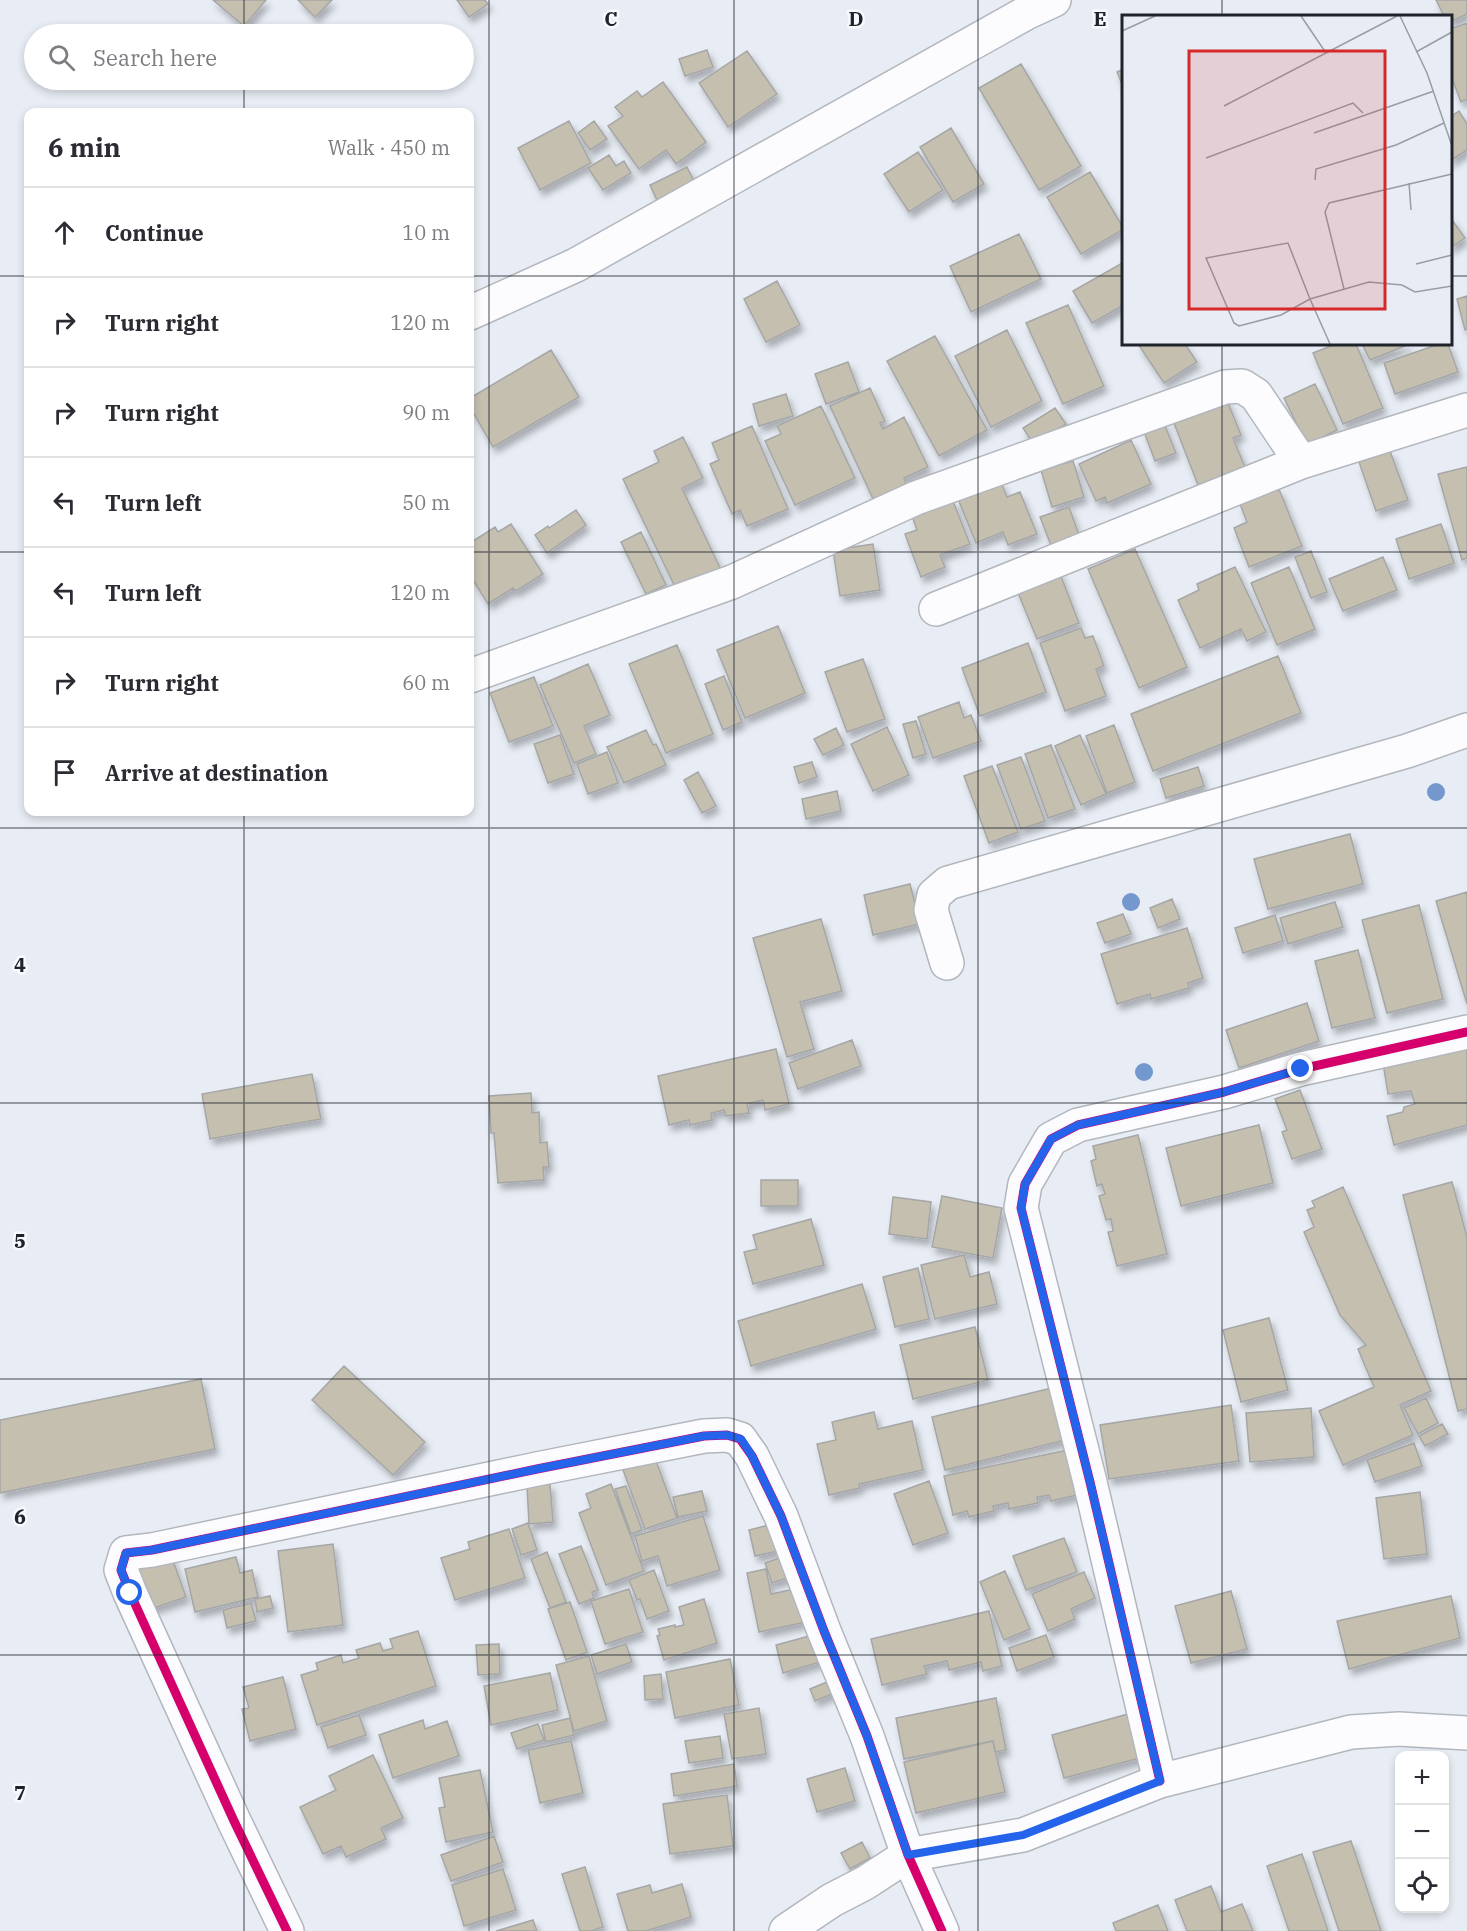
<!DOCTYPE html>
<meta charset="utf-8">
<style>
body{margin:0;font-family:"IBM Plex Serif",serif;background:#f2f2f3;color:#2b2b33}
.controls{position:absolute;right:18px;bottom:18px;display:grid;overflow:hidden;border-radius:12px;box-shadow:0 3px 9px #0003}
.controls button{width:54px;height:54px;display:grid;place-items:center;padding:0;border:0;border-bottom:2px solid #e1e1e2;background:#fff;color:#2b2b33;font:30px sans-serif}
.stop{position:absolute;width:18px;height:18px;margin:-14px;border:4px solid #2563eb;border-radius:50%;background:#fff}
.stop.end{background:#2563eb;border-color:#fff;box-shadow:0 2px 6px #0008}
.list{margin:0;padding:0;list-style:none}
h2{display:flex;justify-content:space-between;align-items:center;height:78px;margin:0;padding:0 24px;font-size:26px}
h2 small{font-size:20px;font-weight:400;color:#7c7c81}
.list li{display:grid;grid-template-columns:39px 1fr auto;gap:18px;align-items:center;box-sizing:border-box;height:90px;padding:0 24px;border-top:2px solid #e1e1e2}
.list b{display:block;font-size:22px;white-space:nowrap}
.list em{font-size:20px;font-style:normal;color:#7c7c81}
.icon{flex:none;width:33px;height:33px;fill:none;stroke:currentColor;stroke-width:2;stroke-linecap:round;stroke-linejoin:round}
.map{position:relative;flex:none;width:1467px;height:1931px;overflow:hidden}
.search{position:absolute;background:#fff;box-shadow:0 3px 9px #0003;left:24px;top:24px;width:450px;height:66px;display:flex;align-items:center;gap:15px;box-sizing:border-box;padding:0 21px;border-radius:33px;color:#7c7c81;font-size:22px}
.panel{position:absolute;background:#fff;box-shadow:0 3px 9px #0003;left:24px;top:108px;width:450px;height:708px;border-radius:12px}
.map>svg:first-child{display:block}
</style>
<div class="map">
<svg width="1467" height="1931" viewBox="0 0 1467 1931">
<defs>
<filter id="shadow"><feDropShadow dx="3.5" dy="6" stdDeviation="3" flood-color="#0004"/></filter>
</defs>
<rect width="100%" height="100%" fill="#e8edf5"/>
<path fill="#c5bfb0" stroke="#a5a6a6" stroke-width="1.5" filter="url(#shadow)" d="M213,0H266L244,26Z
M298,0H332L315,17Z
M457,0H485L488,4L469,17Z
M1436,0H1467V14L1450,22V16H1444Z
M1467,23V99L1461,102L1450,73V29Z
M707,50L713,67L685,76L679,59Z
M747,51L777,94L728,127L699,83Z
M1021,64L1081,166L1039,190L979,88Z
M1124,69V89L1117,72Z
M663,82L706,142L676,164L666,150L639,169L608,126L623,116L615,107L637,91L642,97Z
M1459,111L1467,124V150L1450,161V117Z
M569,121L591,163L540,190L518,148Z
M594,121L607,139L590,150L578,133Z
M951,128L984,184L953,202L920,147Z
M918,152L943,190L909,212L884,174Z
M609,155L616,166L624,161L631,173L603,190L588,168Z
M687,167L699,191L661,209L650,185Z
M1090,172L1124,229L1081,254L1047,197Z
M1450,217L1465,238L1450,248Z
M1019,234L1041,279L971,312L950,266Z
M1124,262V305L1092,323L1073,291Z
M777,281L800,325L766,342L744,299Z
M1467,296V329L1465,330L1457,299Z
M1068,305L1104,386L1063,404L1026,323Z
M1007,330L1042,401L991,427L955,356Z
M935,336L987,430L939,456L887,361Z
M1138,344H1185L1197,362L1164,383Z
M1336,344H1356L1383,408L1343,424L1313,353Z
M1362,344H1410L1370,360Z
M1439,344H1448L1458,372L1395,394L1384,363Z
M551,350L579,397L493,447L470,407V398Z
M848,362L859,392L826,404L815,374Z
M1315,384L1337,430L1307,445L1284,398Z
M870,388L885,421L880,423L883,429L904,417L928,467L904,478L907,486L874,501L830,406Z
M786,394L793,416L759,426L753,404Z
M1226,398L1241,435L1233,438L1245,467L1198,485L1172,418Z
M821,406L855,478L795,505L765,441L781,434L777,426Z
M1055,408L1066,424L1034,445L1023,428Z
M1163,421L1176,453L1155,461L1143,429Z
M752,426L788,509L747,526L740,510L732,514L710,464L719,460L712,443Z
M683,437L703,478L682,488L721,570L677,591L623,479L659,462L654,451Z
M1131,440L1151,484L1107,503L1105,497L1096,501L1079,464Z
M1390,451L1408,500L1376,511L1359,462Z
M1073,461L1084,497L1052,507L1041,470Z
M1467,467V558L1462,560L1438,474Z
M1001,482L1007,497L1020,492L1037,534L1008,545L1003,532L976,543L958,499Z
M1279,489L1302,546L1249,567L1234,528L1247,522L1240,504Z
M953,501L970,544L940,555L945,567L921,577L905,534L917,530L912,516Z
M1069,507L1080,538L1052,548L1040,517Z
M576,510L586,525L547,553L535,535L548,526L549,528Z
M511,524L543,574L516,591L513,588L488,604L470,575V543L495,527L498,532Z
M1441,524L1454,563L1409,579L1396,539Z
M641,532L666,585L646,594L621,542Z
M873,544L880,590L840,596L833,550Z
M1135,549L1187,667L1139,688L1088,569Z
M1311,551L1327,592L1311,598L1295,557Z
M1383,557L1397,590L1343,611L1329,579Z
M1235,567L1266,632L1247,641L1241,629L1200,648L1178,600L1199,590L1197,584Z
M1289,567L1315,629L1277,645L1251,583Z
M1059,571L1079,623L1037,639L1016,588Z
M778,626L805,693L745,718L717,650Z
M1081,628L1085,638L1093,636L1104,666L1096,669L1106,696L1065,711L1040,643Z
M1028,643L1046,692L980,716L962,668Z
M677,645L713,734L666,753L629,664Z
M1278,656L1301,713L1153,771L1131,714Z
M863,659L885,719L847,732L825,672Z
M588,664L610,715L584,726L596,754L574,763L540,685Z
M724,676L742,722L723,730L705,684Z
M534,677L553,726L509,742L490,693Z
M959,702L964,718L971,715L981,741L933,758L918,717Z
M916,721L926,754L913,758L903,724Z
M1114,725L1135,782L1107,793L1086,736Z
M887,727L909,775L873,791L851,744Z
M836,728L844,745L823,755L814,739Z
M646,730L653,745L656,744L666,765L624,783L607,747Z
M560,735L574,774L548,783L534,744Z
M1080,735L1106,794L1081,805L1055,746Z
M1051,745L1075,809L1048,818L1025,754Z
M607,752L618,783L588,794L577,764Z
M1021,757L1045,821L1021,829L997,765Z
M812,762L817,777L799,783L794,767Z
M992,766L1018,832L989,843L964,776Z
M1198,767L1204,786L1166,798L1160,779Z
M698,772L716,806L702,813L684,780Z
M837,791L841,811L806,819L802,799Z
M1350,834L1363,884L1268,909L1254,859Z
M910,884L920,924L873,935L864,895Z
M1467,892V1004L1436,901Z
M1172,899L1180,919L1158,928L1150,908Z
M1335,902L1343,927L1288,944L1280,918Z
M1419,905L1443,999L1387,1013L1362,920Z
M1123,914L1131,934L1105,943L1097,923Z
M1275,915L1283,941L1243,953L1235,928Z
M821,919L842,991L800,1002L814,1049L787,1057L753,938Z
M1187,928L1203,978L1188,983L1189,988L1151,999L1150,994L1117,1004L1101,954Z
M1358,950L1375,1018L1332,1028L1315,961Z
M1307,1003L1319,1041L1239,1068L1226,1030Z
M852,1040L861,1066L798,1089L789,1063Z
M1467,1046V1125L1394,1145L1387,1116L1403,1112L1404,1107L1415,1104L1411,1091L1388,1094L1383,1063Z
M776,1049L789,1104L765,1110L763,1100L747,1104L749,1113L726,1116L724,1110L711,1113L712,1120L690,1125L689,1120L669,1125L658,1076Z
M312,1074L321,1119L210,1139L202,1094Z
M1300,1090L1322,1149L1292,1159L1282,1132L1287,1130L1275,1099Z
M531,1093L532,1113L539,1112L540,1143L547,1142L549,1167H543L544,1180L498,1183L494,1133H491L489,1096Z
M1259,1125L1273,1183L1181,1206L1166,1148Z
M1138,1135L1167,1254L1117,1266L1108,1232L1113,1231L1111,1219L1106,1220L1099,1196L1105,1194L1102,1184L1097,1186L1091,1161L1096,1159L1093,1146Z
M761,1180H798V1206H761Z
M1452,1182L1467,1237V1409L1458,1411L1403,1195Z
M1343,1187L1431,1391L1400,1405L1413,1435L1343,1465L1319,1411L1374,1387L1358,1349L1366,1345L1340,1315L1304,1232L1314,1227L1307,1210L1315,1207L1312,1201Z
M942,1196L1002,1208L993,1258L932,1247Z
M893,1197L931,1202L927,1239L889,1234Z
M811,1219L824,1265L753,1284L744,1252L757,1249L753,1235Z
M964,1255L970,1277L989,1272L997,1304L935,1319L921,1265Z
M918,1268L929,1319L895,1327L883,1277Z
M862,1284L876,1329L751,1366L738,1321Z
M1269,1318L1288,1390L1241,1402L1223,1330Z
M975,1327L988,1380L913,1399L900,1345Z
M344,1366L425,1442L393,1475L312,1400Z
M201,1379L215,1449L0,1493V1420Z
M1052,1388L1065,1440L945,1470L932,1417Z
M1426,1398L1438,1423L1418,1434L1404,1408Z
M1231,1405L1239,1461L1109,1479L1100,1425Z
M1311,1408L1314,1457L1250,1462L1246,1413Z
M874,1412L878,1429L912,1421L923,1470L859,1484L860,1488L829,1495L817,1444L836,1440L832,1422Z
M1442,1424L1448,1434L1425,1446L1419,1436Z
M1414,1443L1422,1466L1375,1482L1367,1460Z
M1068,1450L1077,1495L1051,1501L1049,1495L1037,1497L1038,1503L1009,1509L1008,1503L993,1506L994,1511L969,1517L967,1511L953,1515L944,1476Z
M655,1458L677,1518L645,1529L623,1470Z
M929,1481L948,1533L913,1545L894,1494Z
M550,1484L553,1522L529,1524L527,1486Z
M611,1484L644,1571L606,1585L579,1513L591,1508L586,1494Z
M626,1486L642,1530L631,1534L615,1489Z
M702,1491L707,1511L678,1517L673,1497Z
M1420,1492L1427,1554L1384,1559L1376,1498Z
M703,1516L720,1570L667,1586L658,1556L642,1561L635,1536Z
M528,1523L537,1550L521,1555L512,1529Z
M777,1523L783,1550L755,1556L749,1530Z
M509,1529L525,1578L455,1600L441,1558L470,1549L468,1542Z
M1064,1538L1077,1572L1026,1590L1013,1556Z
M333,1544L343,1625L288,1632L278,1551Z
M581,1546L598,1590L592,1592L594,1598L579,1604L559,1554Z
M547,1552L566,1602L550,1608L531,1559Z
M171,1555L186,1597L148,1610L133,1569Z
M788,1555L796,1575L772,1583L765,1563Z
M236,1557L240,1573L252,1570L258,1597L195,1612L185,1569Z
M766,1569L771,1594L804,1587L811,1621L759,1632L747,1573Z
M654,1570L669,1611L647,1619L640,1599L637,1600L629,1580Z
M1005,1571L1030,1629L1004,1640L980,1582Z
M1084,1572L1095,1598L1071,1609L1075,1619L1048,1631L1032,1594Z
M629,1589L643,1632L605,1644L591,1601Z
M1231,1591L1247,1649L1191,1663L1175,1606Z
M270,1596L273,1608L257,1612L255,1599Z
M1451,1596L1460,1638L1349,1669L1337,1621Z
M704,1599L717,1643L664,1660L657,1636L660,1635L658,1629L675,1625V1627L684,1625L679,1607Z
M570,1602L587,1652L566,1660L548,1609Z
M251,1603L256,1621L227,1628L223,1610Z
M989,1611L1002,1666L983,1671L981,1662L949,1670L947,1661L924,1666L927,1674L882,1685L871,1639Z
M418,1631L436,1686L317,1725L301,1675L318,1670L316,1663L341,1655L343,1663L359,1658L356,1650L380,1643L383,1651L393,1648L390,1639Z
M813,1635L820,1662L783,1673L776,1645Z
M1046,1635L1054,1657L1017,1671L1009,1648Z
M499,1644L500,1674L478,1675L476,1645Z
M626,1644L632,1662L597,1674L591,1655Z
M589,1656L607,1721L574,1731L556,1665Z
M730,1659L739,1705L675,1718L666,1672Z
M550,1673L558,1710L491,1725L484,1686Z
M661,1674L663,1699L645,1700L644,1676Z
M283,1677L296,1729L250,1741L242,1709L249,1708L243,1687Z
M832,1680L837,1692L815,1701L810,1689Z
M996,1698L1006,1750L995,1752L993,1741L904,1759L896,1718Z
M759,1708L766,1754L732,1759L724,1714Z
M1128,1714L1140,1758L1064,1778L1052,1735Z
M359,1715L366,1735L328,1748L321,1727Z
M570,1718L574,1735L546,1742L542,1725Z
M423,1720L425,1729L447,1721L459,1756L393,1778L379,1735Z
M538,1724L544,1740L517,1749L511,1733Z
M720,1736L723,1758L689,1763L685,1741Z
M571,1741L583,1793L540,1803L528,1750Z
M993,1741L1005,1792L916,1813L904,1762Z
M373,1755L403,1818L381,1828L386,1839L346,1857L341,1846L323,1854L300,1807L336,1790L329,1776Z
M734,1764L737,1786L674,1796L671,1774Z
M845,1768L855,1801L817,1812L807,1779Z
M480,1770L493,1832L446,1842L439,1808L445,1807L439,1778Z
M727,1795L733,1846L670,1854L663,1804Z
M494,1836L503,1862L451,1881L441,1855Z
M1351,1841L1381,1931H1339L1313,1852Z
M862,1842L870,1858L850,1869L841,1853Z
M1302,1854L1328,1931H1289L1267,1866Z
M585,1867L603,1927L591,1931H580L562,1874Z
M503,1869L516,1910L464,1926L452,1885Z
M682,1884L691,1917L646,1931H628L617,1894L650,1885L652,1893Z
M1211,1886L1221,1912L1242,1904L1253,1931H1187L1175,1900Z
M1158,1905L1168,1931H1116L1113,1923Z
M533,1920L537,1931H496Z"/>
<g fill="none" stroke-linecap="round" stroke-linejoin="round">
<defs>
<path id="minor" d="M470,313L576,265L1026,13L1054,0
M936,609L1301,462L1467,410
M470,676L732,582L916,498L1225,387L1242,386L1256,395L1301,462
M947,963L931,910L934,895L948,883L1407,751L1467,730
M1160,1781L1090,1482L1021,1208L1025,1184L1051,1139L1078,1125L1224,1092L1301,1069L1467,1032
M287,1931L234,1821L130,1593L121,1570L126,1553L152,1550L537,1469L704,1436L727,1435L740,1439L752,1456L781,1516L824,1631L867,1736L908,1855L942,1931
M786,1931L832,1900L865,1883L908,1855L1023,1835L1160,1781L1351,1732L1399,1729L1467,1733"/>
</defs>
<use href="#minor" stroke="#b2b6bd" stroke-width="36"/>
<use href="#minor" stroke="#fcfcfe" stroke-width="33"/>
<defs>
<path id="cycleway" d="M1160,1781L1090,1482L1021,1208L1025,1184L1051,1139L1078,1125L1224,1092L1301,1069L1467,1032
M287,1931L234,1821L130,1593L121,1570L126,1553L152,1550L537,1469L704,1436L727,1435L740,1439L752,1456L781,1516L824,1631L867,1736L908,1855L942,1931"/>
</defs>
<use href="#cycleway" stroke="#f6f9fd" stroke-width="13"/>
<use href="#cycleway" stroke="#d6006c" stroke-width="9"/>
</g>
<g fill="#7398cd">
<circle cx="1436" cy="792" r="9"/>
<circle cx="1131" cy="902" r="9"/>
<circle cx="1144" cy="1072" r="9"/>
</g>
<g fill="none" stroke-linecap="round" stroke-linejoin="round">
<path stroke="#2563eb" stroke-width="8" d="M130,1593L121,1570L126,1553L152,1550L537,1469L704,1436L727,1435L741,1439L752,1456L781,1516L824,1631L867,1736L908,1855L1023,1835L1160,1781L1090,1482L1021,1208L1025,1184L1051,1139L1078,1125L1224,1092L1301,1069"/>
</g>
<path fill="none" stroke="#1f232a" stroke-width="1.5" stroke-opacity="0.55" d="M244,0V34M489,0V1931M734,0V1931M978,0V1931M1222,0V16M244,80V112M0,276H28M470,276H1124M1450,276H1467M1222,344V1931M0,552H28M470,552H1467M244,812V1931M0,828H1467M0,1103H1467M0,1379H1467M0,1655H1467"/>
<g transform="translate(1122 15)">
<rect width="330" height="330" fill="#e8edf5"/>
<path fill="none" stroke="#989ca4" stroke-width="1.5" d="M179,1L204,38M278,1L305,58L330,131M0,16L33,1M294,37L330,17M102,91L275,1M192,118L312,76M84,143L231,88L241,98M193,165L194,154L274,130L322,108M287,168L289,195M294,249L330,240M222,274L203,197L207,188L330,159M208,329L188,284L166,228L84,243L112,308L117,311L159,300L188,284L247,267L280,270L293,277L330,271"/>
<path fill="#d62828" fill-opacity="0.15" stroke="#d62828" stroke-width="3" d="M67,36H263V294H67Z"/>
<rect width="330" height="330" fill="none" stroke="#1f232a" stroke-width="3"/>
</g>
<g font-size="20" text-anchor="middle" font-weight="bold" fill="#1f232a" stroke="#f6f9fd" stroke-width="5" stroke-linejoin="round" paint-order="stroke">
<text x="611" y="26">C</text>
<text x="856" y="26">D</text>
<text x="1100" y="26">E</text>
<text x="20" y="972">4</text>
<text x="20" y="1248">5</text>
<text x="20" y="1524">6</text>
<text x="20" y="1800">7</text>
</g>
</svg>
<div class="controls">
<button>+</button>
<button>−</button>
<button><svg class="icon" aria-label="locate" viewBox="0 0 24 24"><circle cx="12" cy="12" r="6"/><path d="M12 2v4M12 18v4M2 12h4M18 12h4"/></svg></button>
</div>
<div class="stop" style="left:130px;top:1593px"></div>
<div class="stop end" style="left:1301px;top:1069px"></div>
<div class="search"><svg class="icon" aria-label="search" viewBox="0 0 24 24"><circle cx="10" cy="10" r="6"/><path d="M15 15l6 6"/></svg>Search here</div>
<section class="panel">
<h2>6 min<small>Walk · 450 m</small></h2>
<ul class="list">
<li><svg class="icon" aria-label="ahead" viewBox="0 0 24 24"><path d="M12 20V5M6 11l6-6 6 6"/></svg><div><b>Continue</b></div><em>10 m</em></li>
<li><svg class="icon" aria-label="right" viewBox="0 0 24 24"><path d="M7 20v-9h11M14 6l5 5-5 5"/></svg><div><b>Turn right</b></div><em>120 m</em></li>
<li><svg class="icon" aria-label="right" viewBox="0 0 24 24"><path d="M7 20v-9h11M14 6l5 5-5 5"/></svg><div><b>Turn right</b></div><em>90 m</em></li>
<li><svg class="icon" aria-label="left" viewBox="0 0 24 24"><path d="M17 20v-9H6M10 6l-5 5 5 5"/></svg><div><b>Turn left</b></div><em>50 m</em></li>
<li><svg class="icon" aria-label="left" viewBox="0 0 24 24"><path d="M17 20v-9H6M10 6l-5 5 5 5"/></svg><div><b>Turn left</b></div><em>120 m</em></li>
<li><svg class="icon" aria-label="right" viewBox="0 0 24 24"><path d="M7 20v-9h11M14 6l5 5-5 5"/></svg><div><b>Turn right</b></div><em>60 m</em></li>
<li><svg class="icon" aria-label="arrive" viewBox="0 0 24 24"><path d="M6 21V4h12l-3 4 3 4H6"/></svg><div><b>Arrive at destination</b></div></li>
</ul>
</section>
</div>
